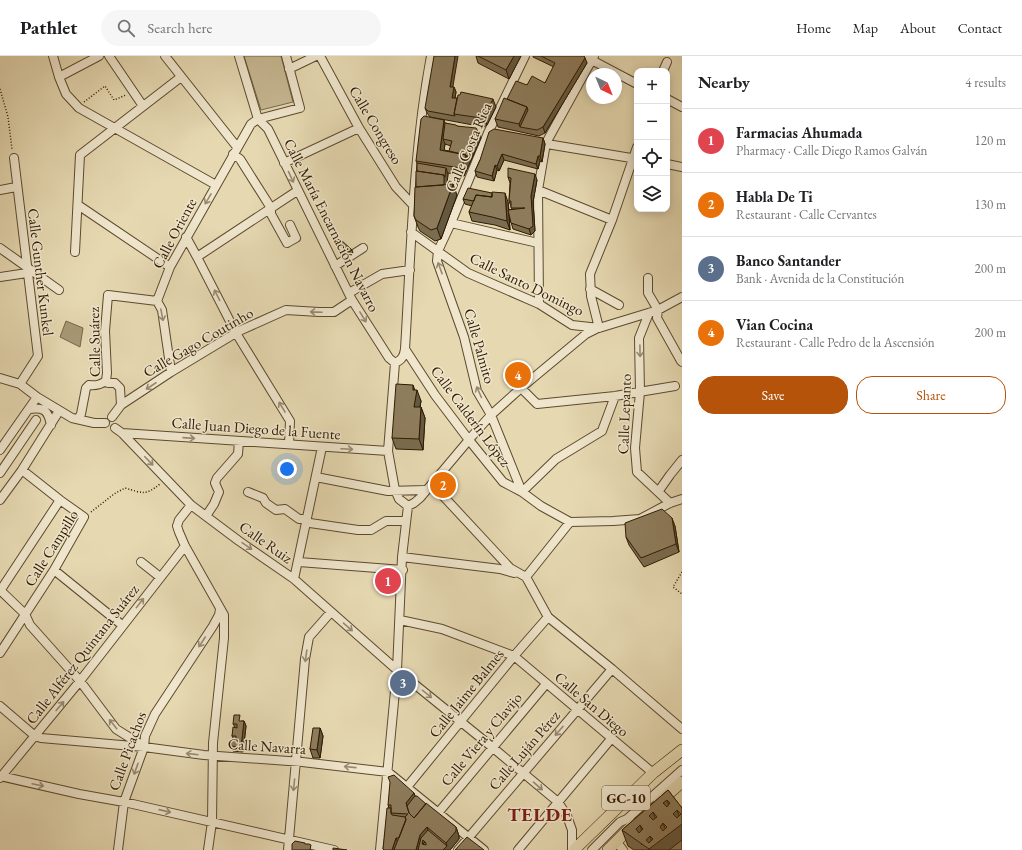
<!DOCTYPE html>
<meta charset="utf-8">
<style>
body{margin:0;font-family:"EB Garamond",serif;background:#f6f6f6;color:#202124}
.controls{position:absolute;right:12px;top:12px;display:grid;overflow:hidden;border-radius:8px;box-shadow:0 2px 10px #0003}
.controls button{width:36px;height:36px;display:grid;place-items:center;padding:0;border:0;border-bottom:1px solid #e0e0e0;background:#fff;color:#202124;font:20px sans-serif}
.compass{position:absolute;left:586px;top:12px;width:36px;height:36px;border-radius:50%;background:#fff;box-shadow:0 2px 10px #0003;rotate:137deg}
.you{position:absolute;left:287px;top:413px;width:14px;height:14px;margin:-10px;border:3px solid #fff;border-radius:50%;background:#1a73e8;box-shadow:0 0 0 6px #1a73e833}
.badge{display:grid;place-items:center;width:26px;height:26px;border-radius:50%;background:#b45309;color:#fff;font-size:13px;font-weight:700}
.pin{position:absolute;translate:-50% -50%;border:2px solid #fff;box-shadow:0 1px 4px #0006}
.list{margin:0;padding:0;list-style:none}
h2{display:flex;justify-content:space-between;align-items:center;height:52px;margin:0;padding:0 16px;font-size:17px}
h2 small{font-size:13px;font-weight:400;color:#757577}
.list li{display:grid;grid-template-columns:26px 1fr auto;gap:12px;align-items:center;box-sizing:border-box;height:64px;padding:0 16px;border-top:1px solid #e0e0e0}
.list b{display:block;font-size:15px;white-space:nowrap}
.list p{margin:0;font-size:13px;white-space:nowrap;color:#757577}
.list em{font-size:13px;font-style:normal;color:#757577}
.actions{display:flex;gap:8px;padding:12px 16px}
.actions a{flex:1;padding:9px 0;border:1px solid #b45309;border-radius:16px;text-align:center;font-size:14px;color:#b45309}
.actions .main{background:#b45309;color:#fff}
.icon{flex:none;width:22px;height:22px;fill:none;stroke:currentColor;stroke-width:2;stroke-linecap:round;stroke-linejoin:round}
.map{position:relative;flex:none;width:682px;height:794px;overflow:hidden}
header{display:flex;align-items:center;gap:24px;box-sizing:border-box;height:56px;padding:0 20px;background:#fff;border-bottom:1px solid #e0e0e0}
header strong{font-size:19px}
nav{display:flex;gap:22px;margin-inline-start:auto;font-size:14px}
.search{width:280px;height:36px;background:#f6f6f6;display:flex;align-items:center;gap:10px;box-sizing:border-box;padding:0 14px;border-radius:22px;color:#757577;font-size:15px}
main{display:flex}
aside{flex:1;background:#fff}
.map>svg:first-child{display:block}
</style>
<header>
<strong>Pathlet</strong>
<div class="search"><svg class="icon" aria-label="search" viewBox="0 0 24 24"><circle cx="10" cy="10" r="6"/><path d="M15 15l6 6"/></svg>Search here</div>
<nav><a>Home</a><a>Map</a><a>About</a><a>Contact</a></nav>
</header>
<main>
<div class="map">
<svg width="682" height="794" viewBox="0 0 682 794">
<rect width="100%" height="100%" fill="#e6d9b2"/>
<filter id="stains"><feTurbulence type="fractalNoise" baseFrequency=".005" numOctaves="4"/><feColorMatrix values="0 0 0 0 .2 0 0 0 0 .09 0 0 0 0 .02 0 0 0 .5 -.17"/></filter>
<radialGradient id="worn" r=".72"><stop offset=".6" stop-color="#630" stop-opacity="0"/><stop offset="1" stop-color="#630" stop-opacity=".3"/></radialGradient>
<path fill="#c7b994" stroke="#7a6a4a" d="M244,0H281L293,46L261,54Z"/>
<path fill="#a79875" stroke="#776646" d="M66,265L83,272L80,291L60,281Z"/>
<g fill="none" stroke-linecap="round" stroke-linejoin="round">
<defs>
<path id="minor" d="M53,0L59,21L66,38L79,52L216,129
M109,0L143,50
M165,0L237,91
M239,0L258,63L268,73L352,244L389,302L395,307
M320,0L359,72L396,131L413,149
M584,0L637,28
M289,13L316,0
M663,15L667,6
M59,21L99,0
M667,43L682,51
M541,87L637,103
M233,98L240,103L271,152V158L287,187L296,182L290,169
M14,102L38,300L20,328
M284,107L359,72
M667,108L682,111
M0,134L16,131
M538,134L612,164
M78,149L170,211
M451,167L538,187
M411,176L468,217L539,248L572,269L599,272L658,254L682,241
M186,181L197,201L236,277L290,365L289,388
M0,192L59,234
M75,196L80,99L181,21
M197,201L297,135
M335,210L363,192
M0,221L27,217
M648,222V237L658,254L657,262L681,305L682,306
M590,233L619,249
M349,237L382,218L410,214
M539,248L538,134L546,87L594,0
M649,257L639,282L640,336L635,392L637,416L670,447
M599,272L591,240L590,218L612,164L637,91
M405,293L435,339L469,384L503,426L522,436L541,450L570,466L613,465L640,463L670,447L682,443
M395,307L388,395L395,434L399,443L408,450L414,447L420,442L473,379L491,359L521,332L586,278L596,273
M395,307C402,304 404,300 405,293C411,195 413,96 431,0
M171,316L162,254L157,245L170,211L251,68L258,63L300,52L286,0
M0,322L20,328L37,341L72,362L94,367H105
M521,332L537,348L615,340L675,330
M121,349L120,332L115,327H108L106,325L107,317L105,275L108,239L157,245
M29,353C44,351 48,354 51,369
M112,361L121,349L171,316L239,275L286,254L319,256H334L352,244
M78,363L81,358L86,332L89,329C96,330 100,329 106,325
M115,372L122,377L191,449L239,485L294,523L397,614L492,691L558,746L567,760L572,774V794
M122,377L388,395
M0,394L37,341
M0,417L36,364
M316,421L388,435L425,434
M432,428L510,512L526,521
M248,436L263,442L266,447L276,454L285,453L299,463H303L310,467L358,474H371L386,465H405
M522,436L491,359L477,335L464,281L437,205L438,195L451,167L488,77L525,0
M522,436L556,403L602,375L615,340
M658,436L670,419L682,404
M0,444L22,414L59,355
M191,449L179,464L177,470L179,476L185,490L224,559V582L213,687L212,766L208,794
M206,460L214,448L219,436L215,427L217,422L238,398L239,385
M402,501L500,513L514,517
M141,506L160,521
M299,506L403,514
M54,514L122,569
M526,521L548,561L612,613L682,673
M526,521L570,466
M294,523L322,391
M0,534L25,558L30,569L80,625L116,673L143,690
M0,535L60,444
M400,564L442,573L514,600L653,717
M0,597L54,514L84,461L60,444L22,414
M0,650L35,680L41,682L144,691L204,699L302,706L388,716L484,794
M0,720L79,738L124,746L334,794
M0,722L80,625L185,490
M407,731L514,600L548,561
M438,757L546,628
M616,785L623,794
M118,794L124,746L144,691L145,680L155,658L213,570L219,559L220,553
M288,794L305,603L309,581L331,556
M380,794L397,614L402,501L408,450
M458,794L612,613
M518,794L611,683
M592,794L620,766L627,763L682,714"/>
<path id="major" d="M659,746L682,726
M574,794L653,717L682,694
M608,794L634,768"/>
</defs>
<use href="#minor" stroke="#5c4a2c" stroke-width="10"/>
<use href="#major" stroke="#2e1a00" stroke-width="12"/>
<path stroke="#2e1a00" stroke-width="1.5" stroke-dasharray="1 2" stroke-linecap="butt" d="M0,33L8,61L12,93
M84,46L105,30L114,44L126,39
M91,456L114,438L125,432C143,437 145,440 160,428
M682,516L673,531L682,538"/>
<use href="#minor" stroke="#efe6cd" stroke-width="8"/>
<use href="#major" stroke="#e6d9b2" stroke-width="11"/>
</g>
<path fill="#7a6c50" stroke="#2e1a00" fill-rule="evenodd" d="M476,0H521L509,23L478,7Z
M533,0H584L587,7L545,77L539,80L498,71L495,63L507,43L527,29L545,27L554,11L533,1Z
M453,31H454L456,36L455,42L496,51L487,69L484,71L430,61L427,57L425,52Z
M445,67L457,70L479,77L481,82L464,120L448,117L447,128L457,139L441,183L435,185L420,175L418,171L414,160L417,107L416,105ZM445,88L451,90L449,95L444,94Z
M543,82L545,88L542,106L540,105L538,113L504,104L499,115L497,114L494,125L477,121L475,115L480,104Z
M508,121L537,124L533,146L535,175L531,179L513,173L509,159L510,174L495,169L472,165L469,156L472,150L465,148L463,143L508,146L509,154L512,153L509,145L510,127Z
M339,187L352,194L353,197L350,199L344,192L340,190Z
M415,334L421,345L420,351H421L425,362L423,394L396,393L392,382Z
M675,470L679,496L644,511L629,489L626,481Z
M242,665H244L246,670L243,696L233,695L231,690L234,684L232,680L235,671L233,668Z
M320,672L323,680L320,702H313L310,693Z
M668,734L682,752V794H634L628,790L622,774Z
M414,737L415,740L456,771L459,780V783L450,794H384L383,793L389,752L388,749Z"/>
<path fill="#635841" stroke="#2e1a00" d="M455,0H458L452,36L450,31Z
M514,0H521L509,23L506,14Z
M585,2L587,7L545,77L543,71Z
M454,31L456,36L454,47L452,42Z
M493,43L496,51L487,69L484,60Z
M527,51L530,59L520,71L519,68Z
M444,64L447,73L443,83L445,88L443,102L440,94Z
M479,77L481,82L464,120L461,112L466,99Z
M543,82L545,88L542,106L540,100Z
M502,98L504,104L499,115L497,110Z
M538,100L540,105L538,113L536,108Z
M495,109L497,114L494,125L492,120Z
M446,112L448,118L446,139L443,130L444,119Z
M535,118L537,124L533,146L535,175L531,179L529,173L531,140Z
M453,128L457,139L441,183L437,172Z
M505,137L508,146L510,174L507,165Z
M413,329L416,337L417,334L421,345L418,361L414,351L413,334Z
M421,351L425,362L423,394L419,383Z
M672,462L675,470L679,496L676,488Z
M244,665L246,670L243,696L241,691Z
M320,672L323,680L320,702L317,694Z
M414,737L417,745L409,757L406,747Z
M667,744L673,760L663,747Z
M677,754L682,768V788L674,794H649L646,784L650,780L653,790L660,771L663,767L668,779L673,758Z
M653,756L659,772L649,760Z
M640,769L645,785L642,789L636,773Z
M427,771L430,780L423,788L421,794H416L420,779Z
M456,771L459,780V783L450,794H443L447,790L446,787Z
M396,782L398,787L396,794H392Z"/>
<path fill="#8e7d5d" stroke="#2e1a00" fill-rule="evenodd" d="M434,0H455L450,31H454L452,42H457L454,58L455,60L428,55L425,52Z
M478,0H514L506,14Z
M541,0H584L585,2L576,17L543,71L537,74L520,71L528,54L527,51L507,43L516,25L527,29L532,20L545,27L555,7Z
M461,36L493,43L484,60L481,62L454,58L458,39H460Z
M504,42L527,51L519,68L495,63Z
M424,60L444,64L440,94L466,99L461,112L416,105L421,63Z
M445,67L456,69L457,70L476,72L479,77L467,102L466,99L449,95L452,85L443,83Z
M494,73L543,82L540,100H538L536,108L502,98L497,110L495,109L492,120L475,115L480,104L489,76Z
M417,107L446,112L445,121L444,119L417,115Z
M508,112L535,118L531,140L533,170L529,173L511,167L508,154L525,152H511V145H509L511,122L508,121Z
M416,115L444,119V129L416,131Z
M453,128L437,172L431,174L416,164L414,160L415,131Z
M468,132L492,137V141L476,139L474,145L463,143Z
M492,136L505,137L507,165L492,161L469,156L476,139L492,141Z
M341,184L352,194L349,196L343,189L339,187Z
M396,328L413,329V334H417L414,351H421L419,383L392,382Z
M662,453L672,462L676,488L641,502L626,481L625,467Z
M234,659H240L239,665H244L241,691L231,690L232,683L236,684V680H232L233,671L237,672V668H233Z
M313,672H320L317,694L310,693Z
M394,719L414,737L406,747L409,757L414,762L426,747L456,771V775L446,787L427,771L420,779L416,794H394L406,763L405,761L408,758L391,757V749H388L390,726L388,721Z
M668,734L682,752V768L649,793L622,774ZM667,744L670,747L667,751L663,747ZM677,754L681,758L677,762L673,758ZM653,756L657,761L653,764L649,760ZM663,767L667,771L663,775L660,771ZM640,769L643,773L639,777L636,773ZM650,780L653,783L649,787L646,784Z
M415,740H417L426,748L414,762L409,757L407,750Z
M387,752H391V757L392,759L405,761L406,764L399,782H396L392,794H384L383,793Z
M428,774L447,790L443,794H418L421,782ZM423,784L426,787V789L422,788Z
M467,781L484,794H455Z
M682,784V794H669Z
M295,785L305,787V788H309L311,789L310,794H292V788Z
M333,792L347,794H333Z"/>
<defs><path id="oneway-shaft" d="M-6 0H5M1.5-3L5.5 0L1.5 3" fill="none" stroke-width="1.6" stroke-linecap="round" stroke-linejoin="round"/></defs>
<g stroke="#988a71">
<use href="#oneway-shaft" transform="translate(291 121) rotate(65)"/>
<use href="#oneway-shaft" transform="translate(208 143) rotate(120)"/>
<use href="#oneway-shaft" transform="translate(440 212) rotate(-110)"/>
<use href="#oneway-shaft" transform="translate(217 239) rotate(-117)"/>
<use href="#oneway-shaft" transform="translate(316 256) rotate(-178)"/>
<use href="#oneway-shaft" transform="translate(162 259) rotate(79)"/>
<use href="#oneway-shaft" transform="translate(363 261) rotate(58)"/>
<use href="#oneway-shaft" transform="translate(640 295) rotate(89)"/>
<use href="#oneway-shaft" transform="translate(151 330) rotate(147)"/>
<use href="#oneway-shaft" transform="translate(479 336) rotate(-114)"/>
<use href="#oneway-shaft" transform="translate(282 351) rotate(-121)"/>
<use href="#oneway-shaft" transform="translate(189 382) rotate(4)"/>
<use href="#oneway-shaft" transform="translate(347 393) rotate(3)"/>
<use href="#oneway-shaft" transform="translate(149 405) rotate(46)"/>
<use href="#oneway-shaft" transform="translate(247 490) rotate(35)"/>
<use href="#oneway-shaft" transform="translate(140 547) rotate(-52)"/>
<use href="#oneway-shaft" transform="translate(348 571) rotate(41)"/>
<use href="#oneway-shaft" transform="translate(202 586) rotate(123)"/>
<use href="#oneway-shaft" transform="translate(306 600) rotate(98)"/>
<use href="#oneway-shaft" transform="translate(427 638) rotate(39)"/>
<use href="#oneway-shaft" transform="translate(60 650) rotate(-50)"/>
<use href="#oneway-shaft" transform="translate(113 668) rotate(-129)"/>
<use href="#oneway-shaft" transform="translate(559 675) rotate(131)"/>
<use href="#oneway-shaft" transform="translate(192 698) rotate(-173)"/>
<use href="#oneway-shaft" transform="translate(350 711) rotate(-174)"/>
<use href="#oneway-shaft" transform="translate(136 713) rotate(110)"/>
<use href="#oneway-shaft" transform="translate(38 729) rotate(12)"/>
<use href="#oneway-shaft" transform="translate(294 729) rotate(96)"/>
<use href="#oneway-shaft" transform="translate(538 730) rotate(41)"/>
<use href="#oneway-shaft" transform="translate(165 755) rotate(13)"/>
</g>
<g text-anchor="middle" dominant-baseline="central" stroke-width="3" stroke-linejoin="round" paint-order="stroke">
<rect fill="#efe6cd" stroke="#68573e" stroke-width="1" x="602" y="730" width="48" height="24" rx="3"/>
<g font-size="14" font-weight="bold" fill="#2e1a00">
<text x="626" y="742">GC-10</text>
</g>
<g font-size="15" fill="#2e1a00" stroke="#efe6cd">
<text transform="translate(376 69) rotate(59)">Calle Congreso</text>
<text transform="translate(468 91) rotate(-67)">Calle Costa Rica</text>
<text transform="translate(332 169) rotate(63)">Calle María Encarnación Navarro</text>
<text transform="translate(174 177) rotate(-62)">Calle Oriente</text>
<text transform="translate(41 216) rotate(83)">Calle Gunther Kunkel</text>
<text transform="translate(527 228) rotate(26)">Calle Santo Domingo</text>
<text transform="translate(94 286) rotate(-91)">Calle Suárez</text>
<text transform="translate(198 286) rotate(-30)">Calle Gago Coutinho</text>
<text transform="translate(480 290) rotate(74)">Calle Palmito</text>
<text transform="translate(624 358) rotate(-88)">Calle Lepanto</text>
<text transform="translate(471 360) rotate(53)">Calle Calderín López</text>
<text transform="translate(256 372) rotate(4)">Calle Juan Diego de la Fuente</text>
<text transform="translate(266 486) rotate(35)">Calle Ruiz</text>
<text transform="translate(51 492) rotate(-58)">Calle Campillo</text>
<text transform="translate(82 598) rotate(-52)">Calle Alférez Quintana Suárez</text>
<text transform="translate(466 637) rotate(-51)">Calle Jaime Balmes</text>
<text transform="translate(592 648) rotate(40)">Calle San Diego</text>
<text transform="translate(481 683) rotate(-50)">Calle Viera y Clavijo</text>
<text transform="translate(267 690) rotate(4)">Calle Navarra</text>
<text transform="translate(524 694) rotate(-49)">Calle Luján Pérez</text>
<text transform="translate(127 695) rotate(-70)">Calle Picachos</text>
</g>
<g font-size="19" font-weight="bold" letter-spacing="1" fill="#7a1f14" stroke="#efe6cd">
<text x="540" y="758">TELDE</text>
</g>
</g>
<rect width="100%" height="100%" filter="url(#stains)"/>
<rect width="100%" height="100%" fill="url(#worn)"/>
</svg>
<div class="controls">
<button>+</button>
<button>−</button>
<button><svg class="icon" aria-label="locate" viewBox="0 0 24 24"><circle cx="12" cy="12" r="6"/><path d="M12 2v4M12 18v4M2 12h4M18 12h4"/></svg></button>
<button><svg class="icon" aria-label="layers" viewBox="0 0 24 24"><path d="M12 4l9 5-9 5-9-5zM3 14l9 5 9-5"/></svg></button>
</div>
<svg class="compass" viewBox="-18 -18 36 36"><path d="M0-13l5 13h-10z" fill="#e53935"/><path d="M0 13l5-13h-10z" fill="#757577"/></svg>
<div class="you"></div>
<div class="pin badge" style="left:388px;top:525px;background:#e0444e">1</div>
<div class="pin badge" style="left:443px;top:429px;background:#e8710a">2</div>
<div class="pin badge" style="left:403px;top:627px;background:#5c6f8a">3</div>
<div class="pin badge" style="left:518px;top:319px;background:#e8710a">4</div>
</div>
<aside>
<h2>Nearby<small>4 results</small></h2>
<ul class="list">
<li><span class="badge" style="background:#e0444e">1</span><div><b>Farmacias Ahumada</b><p>Pharmacy · Calle Diego Ramos Galván</p></div><em>120 m</em></li>
<li><span class="badge" style="background:#e8710a">2</span><div><b>Habla De Ti</b><p>Restaurant · Calle Cervantes</p></div><em>130 m</em></li>
<li><span class="badge" style="background:#5c6f8a">3</span><div><b>Banco Santander</b><p>Bank · Avenida de la Constitución</p></div><em>200 m</em></li>
<li><span class="badge" style="background:#e8710a">4</span><div><b>Vian Cocina</b><p>Restaurant · Calle Pedro de la Ascensión</p></div><em>200 m</em></li>
</ul>
<div class="actions"><a class="main">Save</a><a>Share</a></div>
</aside>
</main>
